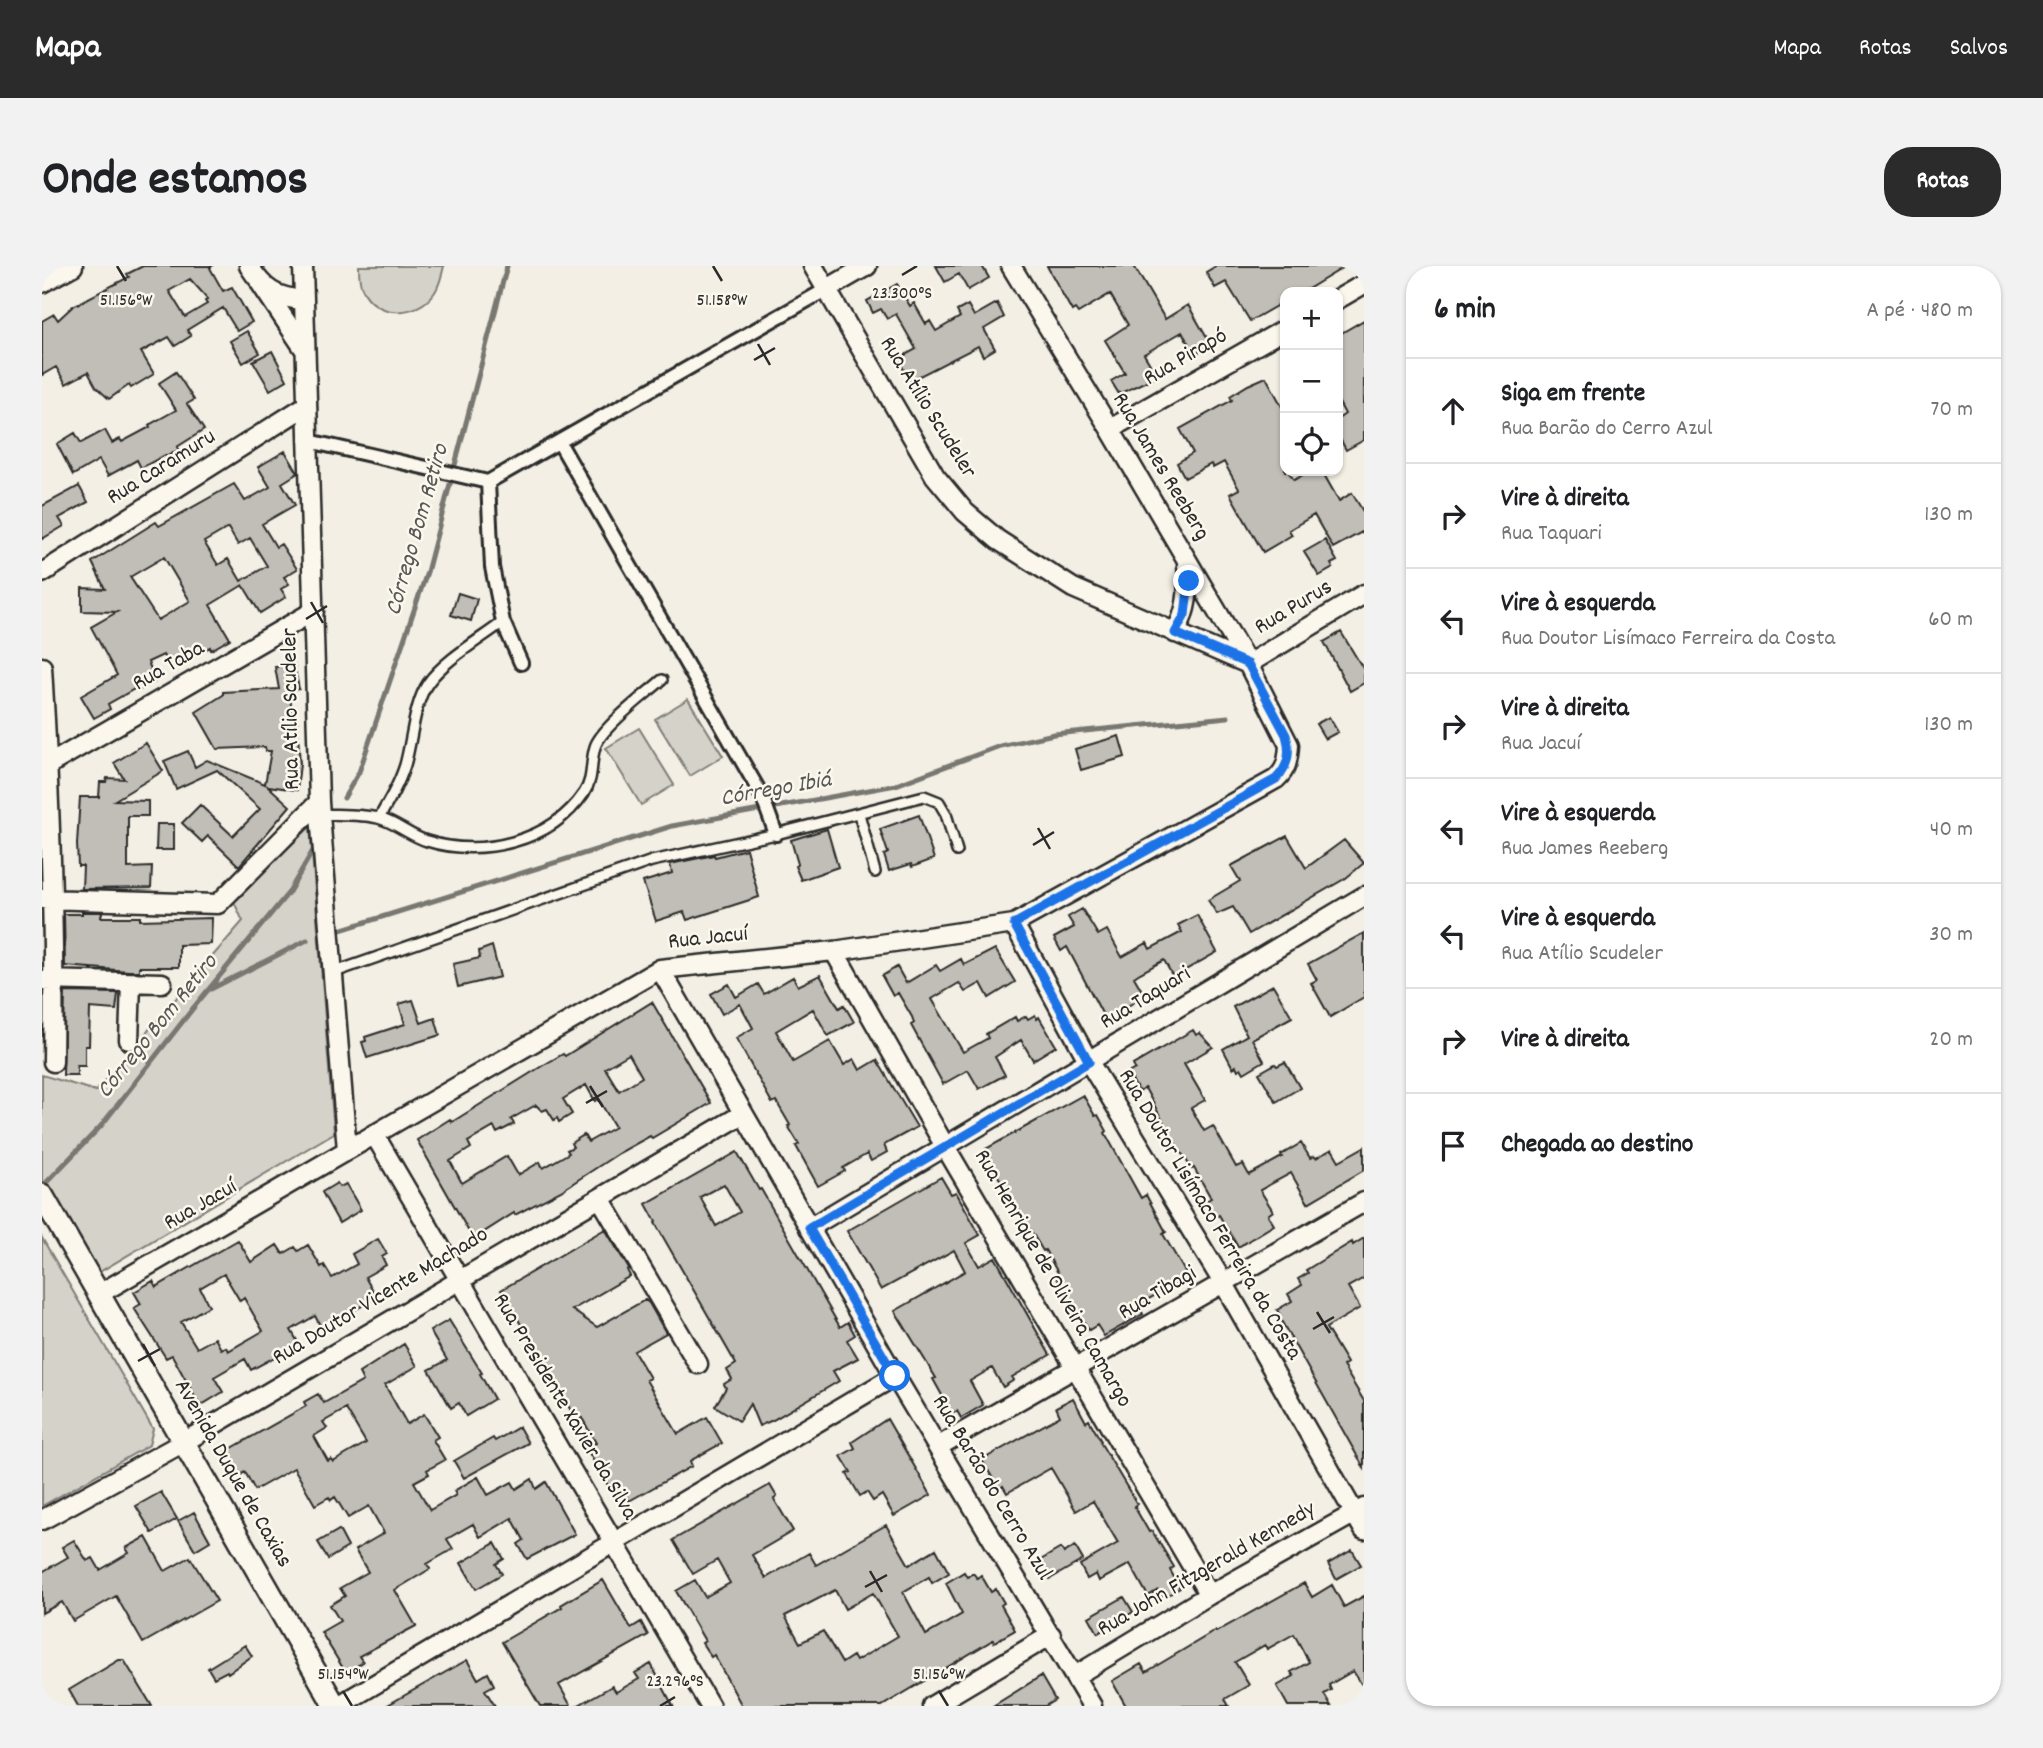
<!DOCTYPE html>
<html lang="pt">
<meta charset="utf-8">
<style>
body{margin:0;font-family:Dekko,sans-serif;background:#f2f2f2;color:#202124}
.controls{position:absolute;right:21px;top:21px;display:grid;overflow:hidden;border-radius:14px;box-shadow:0 2px 5px #0004}
.controls button{width:63px;height:63px;display:grid;place-items:center;padding:0;border:0;border-bottom:2px solid #e0e0e0;background:#fff;color:#202124;font:35px sans-serif}
.stop{position:absolute;width:21px;height:21px;margin:-16px;border:5px solid #1a73e8;border-radius:50%;background:#fff}
.stop.end{background:#1a73e8;border-color:#fff;box-shadow:0 2px 7px #0008}
.list{margin:0;padding:0;list-style:none}
h2{display:flex;justify-content:space-between;align-items:center;height:91px;margin:0;padding:0 28px;font-size:30px}
h2 small{font-size:23px;font-weight:400;color:#757577}
.list li{display:grid;grid-template-columns:46px 1fr auto;gap:21px;align-items:center;box-sizing:border-box;height:105px;padding:0 28px;border-top:2px solid #e0e0e0}
.list b{display:block;font-size:26px;white-space:nowrap}
.list p{margin:0;font-size:23px;white-space:nowrap;color:#757577}
.list em{font-size:23px;font-style:normal;color:#757577}
.icon{flex:none;width:38px;height:38px;fill:none;stroke:currentColor;stroke-width:2;stroke-linecap:round;stroke-linejoin:round}
.map{position:relative;flex:none;width:1322px;height:1440px;overflow:hidden;border-radius:28px}
header{display:flex;align-items:center;gap:42px;box-sizing:border-box;height:98px;padding:0 35px;background:#2b2b2b;color:#fff}
header strong{font-size:33px}
nav{display:flex;gap:38px;margin-inline-start:auto;font-size:24px}
.intro{display:flex;align-items:center;justify-content:space-between;box-sizing:border-box;height:168px;padding:0 42px}
h1{margin:0;font-size:49px}
.button{padding:18px 32px;border-radius:28px;background:#2b2b2b;color:#fff;font-size:24px;font-weight:700}
main{display:flex;gap:42px;padding:0 42px}
aside{flex:1;background:#fff;border-radius:28px;box-shadow:0 2px 5px #0004}
.map>svg:first-child{display:block}
</style>
<header>
<strong>Mapa</strong>
<nav><a>Mapa</a><a>Rotas</a><a>Salvos</a></nav>
</header>
<div class="intro"><h1>Onde estamos</h1><a class="button">Rotas</a></div>
<main>
<div class="map">
<svg width="1322" height="1440" viewBox="0 0 1322 1440">
<rect width="100%" height="100%" fill="#f3efe4"/>
<filter id="ink" filterUnits="userSpaceOnUse"><feTurbulence type="fractalNoise" baseFrequency=".0143" numOctaves="2"/><feDisplacementMap in="SourceGraphic" scale="14" xChannelSelector="R" yChannelSelector="G"/><feConvolveMatrix kernelMatrix="1 2 1 2 8 2 1 2 1" color-interpolation-filters="sRGB"/></filter>
<g filter="url(#ink)">
<path fill="#d5d2c9" stroke="#807e7a" stroke-width="2" d="M317,0H402C400,9 398,18 393,26C376,52 333,53 320,22C317,16 317,6 317,0Z
M646,433L681,490L648,510L613,453Z
M597,462L632,519L599,539L564,482Z
M268,561L292,867L54,1008L0,914V809L54,825L201,655L191,634Z
M0,972L111,1163L107,1179L0,1240Z"/>
<g fill="none" stroke-linecap="round" stroke-linejoin="round">
<path stroke="#787772" stroke-width="5" d="M302,532L317,506L385,306L465,0
M295,665L630,560L854,519L958,480L1012,468L1186,451
M169,723L265,674
M0,921L59,860L152,741L247,626L273,581"/>
</g>
<path fill="#c0beb6" stroke="#2b2b2b" stroke-width="2" fill-rule="evenodd" d="M101,0H170L168,2L181,25L190,21L210,56L195,65L181,42L145,64L149,70L133,80L127,71L99,86L112,108L89,122L87,119L67,133L54,121L46,106L24,118L14,101L0,109V55L12,48L16,54L31,40L87,11L85,8ZM148,13L166,33L163,35L165,38L143,51L127,25Z
M894,0H940L947,12L926,24L917,8L903,16Z
M1005,0H1092L1123,53L1146,39L1169,79L1153,88L1140,66L1102,88L1115,110L1077,128L1069,115L1083,107L1063,74L1086,59L1068,28L1036,47L1033,43L1030,45Z
M1174,0H1304L1261,26H1243V35L1208,55L1184,16L1173,22L1164,6Z
M855,18L868,40L872,37L884,58L888,55L894,65L918,51L915,45L926,39L932,50L955,37L962,51L942,63L953,83L941,90L936,80L868,115L856,93L874,83L854,48L845,53L839,43L831,47L825,35Z
M1322,54V174L1304,184L1296,169V153L1303,148L1296,135V69Z
M205,65L218,87L201,97L188,75Z
M230,85L245,114L228,124L211,95Z
M134,106L152,134L145,138L162,164L135,181L137,184L124,191L123,189L99,202L95,194L66,210L57,194L31,209L15,178L33,167L39,177L63,164L70,177L78,173L80,176L108,161L107,159L134,144L117,117Z
M1224,111L1243,146V205H1246L1252,214L1268,205H1280L1297,235L1310,227L1322,247V265L1291,282L1272,249L1247,264L1250,269L1221,286L1188,228L1197,223L1182,196L1171,202L1169,198L1143,212L1135,197L1151,187L1138,163L1190,134L1188,130L1206,119Z
M243,185L256,207L240,217L253,239L220,258L234,281L239,278L255,303L242,311L247,318L239,323L244,331L218,347L201,319L168,339L188,373L169,384L168,381L129,402L121,389L106,396L114,415L97,424L96,421L66,438L68,443L52,452L39,430L75,409L49,361L75,346L40,345V322L63,323L50,296L114,256L117,260L192,218L203,235L228,221L216,201ZM186,262L196,279L208,272L225,300L199,315L186,293L176,299L162,276ZM122,291L148,335L116,354L88,311Z
M37,220L46,236L17,252L22,260L0,273V240Z
M1283,274L1295,295L1289,298L1291,302L1277,310L1262,286Z
M416,327L435,333L429,355L409,349Z
M1299,366L1322,404V417L1308,425L1282,376Z
M252,398L257,423L248,425L250,454L255,453L258,498L255,524L226,520L248,540L197,600L166,570L160,576L140,557L158,539L191,570L218,543L175,504L134,523L122,495L146,485L153,501L165,494L223,518L229,485H224L223,481L175,483L154,446L181,429V426L237,423L233,401Z
M1287,451L1296,466L1283,473L1274,458Z
M1077,470L1083,491L1039,504L1033,483Z
M104,477L121,505L73,534L106,535V550H86V602L110,601L109,622L40,623L41,600H36L35,578L38,531H57L58,516H64L65,512L82,513L72,497Z
M877,549L892,593L870,601L869,598L847,605L842,589L846,587L838,563Z
M115,558H132V584H114Z
M785,563L796,601L759,614L753,600L756,598L749,574Z
M1245,570L1264,602L1302,574L1322,597L1304,612L1207,668L1191,641L1175,648L1166,634L1198,615L1189,600Z
M704,583L717,631L645,654L642,646L614,655L601,616L630,607L628,598L672,589L673,591Z
M1040,643L1056,669L1065,664L1080,691L1105,677L1108,683L1140,666L1136,659L1155,649L1175,686L1131,711L1122,694L1098,707L1092,711L1103,730L1063,753L1025,681L1019,685L1012,672L1032,661L1026,651Z
M40,646H60L59,651H98V654L170,652L169,678L137,679V701H97V705H87L23,700L22,648H40Z
M1322,667V731L1288,751L1269,717L1275,714L1266,698Z
M450,680L458,711L416,721L411,698L438,692L437,685Z
M953,683L973,716L947,732L939,717L923,726L917,717L890,733L921,786L946,772L944,768L973,751L975,755L984,750L986,753L993,749L995,753L997,751L1014,780L991,794L979,774L953,791L963,809L937,823L926,804L901,818L869,759L872,757L870,751L856,727L851,730L840,710L855,701L864,717L894,699L898,705L919,693L922,699Z
M778,709L797,742L802,739L812,756L786,770L771,743L734,765L751,796L788,775L802,799L812,793L818,804L835,794L875,861L842,879L845,886L829,895L825,888L801,902L803,905L776,920L754,880L757,878L746,860L748,859L734,835L730,837L694,772L711,762L698,738L680,748L669,728L687,718L694,731L716,718L722,728L751,711L756,720Z
M1231,719L1250,751L1210,773L1222,795L1202,807L1199,802L1196,804L1194,800L1191,802L1181,783L1205,769L1191,741Z
M23,726L76,727L74,744L48,742L47,780H43V800H35V809H21Z
M371,734L379,757L393,752L398,769L325,792L320,776L324,775L323,771L363,758L357,738Z
M610,736L669,837L610,872L608,870L577,887L519,925L473,949L472,947L431,973L375,874L408,853L410,856L500,800L521,788L523,790ZM587,788L600,811L577,825L563,802ZM544,819L553,835L556,833L558,836L573,861L546,876L542,869L529,877L531,881L525,884L527,887L501,902L498,896L476,909L465,890L420,917L408,895L429,882L426,876L452,861L455,867L472,858L469,853L494,839L500,845L505,843L512,854L515,852L517,856L530,848L521,833Z
M1151,764L1154,769L1158,767L1171,781L1142,798L1163,834L1149,842L1162,865L1171,860L1194,901L1201,898L1207,909L1240,891L1239,889L1259,877L1268,892L1272,890L1274,892L1290,883L1297,895L1322,881V904L1266,937L1249,907L1218,924L1231,945L1226,949L1232,959L1196,981L1177,949L1173,951L1164,935L1169,932L1152,902L1150,903L1131,874L1103,822L1097,826L1086,807L1093,803L1091,799Z
M1243,796L1258,822L1234,836L1217,807L1233,798L1235,800Z
M1041,829L1053,850L1056,849L1065,865L1063,867L1099,932L1104,929L1124,966L1121,968L1146,1011L1096,1039L1101,1048L1062,1070L1055,1059L1047,1064L1013,1009L1016,1007L1003,984L1001,985L953,905L946,892L948,891L944,883Z
M695,886L717,924L719,923L798,1061L806,1056L813,1069L805,1074L816,1092L791,1105L797,1115L731,1154L717,1160L708,1138L697,1155L673,1140L684,1122L682,1118L690,1113L685,1104L694,1098L613,957L614,956L604,938ZM682,918L698,946L674,960L658,931Z
M899,911L909,928L914,926L938,969L924,977L937,1000L953,991L1008,1089L970,1111L972,1114L961,1121L950,1102L928,1115L941,1139L919,1152L915,1145L907,1150L898,1133L901,1131L891,1113L894,1112L853,1045L923,1005L912,984L839,1024L805,965Z
M295,917L298,921L304,918L319,944L297,957L280,926Z
M563,963L587,1003L585,1004L588,1010L530,1044L555,1061L603,1034L607,1037L624,1067L592,1085L608,1112L604,1114L636,1168L665,1151L680,1177L648,1195L650,1200L587,1235L580,1223L571,1228L544,1182L554,1177L540,1152L535,1155L459,1024Z
M1322,972V1012L1306,1021L1318,1042L1284,1062L1305,1097L1301,1100L1322,1135V1202L1237,1051L1239,1050L1235,1044L1250,1035L1246,1028L1260,1019L1256,1013L1266,1007L1264,1004L1310,976L1311,979Z
M336,973L345,988L340,991L344,999L323,1011L335,1032L291,1055L293,1058L281,1065L273,1050L249,1064L257,1078L209,1104L203,1093L172,1111L181,1126L158,1140L130,1089L124,1092L92,1042L99,1038L92,1026L111,1015L114,1021L196,974L209,996L235,979L241,988L253,981L256,985L266,979L279,1001L282,999L290,1012L315,998L310,988ZM182,1008L198,1035L202,1032L221,1065L186,1085L184,1081L179,1083L173,1072L155,1082L139,1056L167,1040L158,1022Z
M407,1054L440,1107L438,1108L452,1133L424,1150L417,1137L409,1142L387,1104L405,1094L388,1065Z
M362,1078L375,1100L343,1119L365,1158L382,1148L396,1171L391,1174L403,1194L385,1204L387,1208L372,1216L388,1244L414,1229L412,1225L436,1211L446,1229L470,1216L474,1223L490,1213L494,1223L504,1216L533,1268L485,1293L476,1278L482,1274L470,1252L438,1271L431,1258L405,1273L411,1283L385,1298L388,1303L353,1324L374,1360L317,1390L321,1396L304,1407L279,1366L298,1355L288,1339L303,1330L298,1322L326,1306L313,1284L342,1267L327,1240L306,1252L293,1231L289,1234L287,1231L273,1239L252,1202L213,1224L203,1206L197,1210L183,1186L264,1140L262,1136L276,1128L282,1137L321,1115L317,1107ZM304,1143L324,1177L291,1196L289,1193L286,1195L272,1170L285,1162L281,1156Z
M1031,1132L1044,1156L1047,1154L1059,1175L1058,1176L1095,1238L1092,1240L1107,1266L1110,1265L1132,1301L1128,1304L1138,1322L1121,1332L1116,1324L1106,1330L1088,1298L1057,1315L1054,1308L1045,1313L1038,1299L1076,1277L1051,1235L1034,1245L1009,1202L965,1227L961,1220L957,1223L940,1194L1018,1150L1014,1141Z
M845,1153L889,1229L852,1250L840,1229L831,1235L825,1226L818,1230L805,1208L809,1206L799,1190L813,1182L810,1176Z
M477,1161L486,1177L422,1212L412,1195L451,1172L453,1175Z
M728,1219L735,1231L732,1233L751,1265L710,1289L724,1312L767,1287L774,1299L844,1259L867,1299L894,1283L907,1307L890,1317L887,1311L861,1326L884,1369L920,1348L904,1317L922,1306L925,1311L931,1307L935,1312L939,1309L949,1326L954,1323L962,1337L959,1339L973,1364L952,1376L951,1374L840,1440H700L672,1389L669,1391L660,1377L663,1375L634,1325L653,1314L663,1331L688,1317L675,1294L651,1308L631,1274ZM793,1324L803,1343L831,1327L856,1370L814,1395L811,1390L800,1397L781,1365L758,1377L743,1350Z
M119,1226L135,1253L110,1267L94,1240Z
M152,1246L168,1275L153,1284L136,1255Z
M297,1264L306,1281L286,1293L276,1276Z
M104,1271L123,1305L148,1291L175,1335L101,1377L74,1330L31,1355L20,1336L0,1347V1306L26,1291L20,1281L32,1274L45,1295L51,1292L58,1304L87,1287L84,1282Z
M453,1277L462,1293L454,1298L460,1308L434,1323L419,1297Z
M1033,1280L1041,1294L1008,1313L997,1295L1019,1282L1022,1287Z
M1310,1284L1319,1299L1294,1313L1286,1298Z
M561,1314L589,1362L599,1356L606,1369L517,1419L529,1440H498L460,1376L520,1341L519,1339Z
M1262,1317L1270,1331L1290,1319L1302,1341L1322,1330V1422L1311,1405L1287,1419L1289,1424L1282,1428L1289,1440H1246L1235,1420L1252,1410L1249,1406L1267,1396L1252,1368L1225,1383L1223,1379L1193,1396L1207,1419L1183,1433L1187,1440H1084L1070,1415L1099,1398L1104,1406L1173,1365L1174,1366Z
M1082,1331L1091,1346L1056,1367L1047,1351Z
M203,1379L210,1390L186,1407L185,1405L172,1412L166,1402Z
M77,1394H82L110,1440H36L27,1424Z
M425,1394L436,1413L446,1407L452,1419L443,1424L453,1440H344Z
M609,1398L631,1440H535L570,1420L574,1426L597,1413L593,1407Z
M999,1410L1013,1434L1003,1440H951Z"/>
<g fill="none" stroke-linecap="round" stroke-linejoin="round">
<defs>
<path id="service" d="M278,548C297,549 318,548 336,552C353,556 368,570 385,575C439,592 509,576 542,527C552,512 548,497 553,481C559,462 603,429 620,414
M817,548L833,606
M337,552C347,535 357,518 363,499C370,475 372,437 386,417C402,394 439,373 461,356
M290,707L610,595L734,568L882,530L897,536L904,548L915,585"/>
<path id="pedestrian" d="M267,175L446,216L450,301L461,356L479,397
M517,176L720,530L734,568
M446,216L785,23"/>
<path id="minor" d="M207,0C222,24 234,32 262,34
M261,0L277,536L305,884
M771,0L893,210L923,246L956,274L1031,322L1206,398
M0,17L31,0
M219,18L263,84
M785,23L825,0
M1296,33L1322,18
M1068,163L1243,63
M0,307L265,139
M1133,367C1146,344 1147,324 1145,298
M1206,398L1322,328
M0,401C8,533 13,664 11,796
M6,499L272,345
M0,633L176,638L277,536
M972,658L1047,796L1182,1018L1322,1264
M792,685L904,882L1167,1329
M618,703L853,1110L1050,1440
M1,714L120,717
M87,774L89,717
M332,868L668,1440
M558,932L656,1098
M767,962L1322,630
M57,1028L618,703L792,685L972,658L1234,513C1245,503 1246,494 1247,479L1206,398L1068,163L969,0
M897,1180L1322,936
M0,1254L142,1176L701,848
M1033,1410L1167,1329L1322,1242
M296,1440L853,1110
M890,1440L1009,1369"/>
<path id="tertiary" d="M0,929L293,1440"/>
</defs>
<use href="#service" stroke="#2b2b2b" stroke-width="14"/>
<use href="#pedestrian" stroke="#2b2b2b" stroke-width="18"/>
<use href="#minor" stroke="#2b2b2b" stroke-width="23"/>
<use href="#tertiary" stroke="#2b2b2b" stroke-width="26"/>
<use href="#service" stroke="#fbf7ec" stroke-width="9"/>
<use href="#pedestrian" stroke="#fbf7ec" stroke-width="12"/>
<use href="#minor" stroke="#fbf7ec" stroke-width="18"/>
<use href="#tertiary" stroke="#fbf7ec" stroke-width="21"/>
</g>
</g>
<g fill="none" stroke-linecap="round" stroke-linejoin="round" filter="url(#ink)">
<path stroke="#1a73e8" stroke-width="9" d="M853,1110L767,962L1047,796L972,658L1234,513C1247,500 1249,486 1244,469L1206,398L1133,367L1143,349L1147,315"/>
</g>
<path fill="none" stroke="#2b2b2b" stroke-width="2.5" d="M75,0L84,15M671,0L680,15M860,9L875,0M716,78L728,99M712,94L733,82M269,336L281,357M264,353L285,340M996,562L1008,583M991,579L1012,566M548,820L561,841M544,837L565,825M1275,1046L1288,1067M1271,1063L1292,1051M101,1078L113,1100M96,1095L118,1083M828,1305L840,1326M823,1321L845,1309M301,1425L310,1440M897,1425L906,1440M618,1440L633,1431"/>
<g text-anchor="middle" dominant-baseline="central" stroke-width="5" stroke-linejoin="round" paint-order="stroke">
<g font-size="23" fill="#2b2b2b" stroke="#fbf7ec">
<text transform="translate(1144 92) rotate(-30)">Rua Pirapó</text>
<text transform="translate(885 142) rotate(58)">Rua Atílio Scudeler</text>
<text transform="translate(1118 201) rotate(59)">Rua James Reeberg</text>
<text transform="translate(120 202) rotate(-32)">Rua Caramuru</text>
<text transform="translate(1252 342) rotate(-31)">Rua Purus</text>
<text transform="translate(127 401) rotate(-30)">Rua Taba</text>
<text transform="translate(250 443) rotate(-91)">Rua Atílio Scudeler</text>
<text transform="translate(666 673) rotate(-6)">Rua Jacuí</text>
<text transform="translate(1104 733) rotate(-31)">Rua Taquari</text>
<text transform="translate(159 940) rotate(-30)">Rua Jacuí</text>
<text transform="translate(1167 949) rotate(59)">Rua Doutor Lisímaco Ferreira da Costa</text>
<text transform="translate(1010 1013) rotate(60)">Rua Henrique de Oliveira Camargo</text>
<text transform="translate(1116 1028) rotate(-30)">Rua Tibagi</text>
<text transform="translate(339 1031) rotate(-31)">Rua Doutor Vicente Machado</text>
<text transform="translate(522 1141) rotate(59)">Rua Presidente Xavier da Silva</text>
<text transform="translate(190 1208) rotate(60)">Avenida Duque de Caxias</text>
<text transform="translate(949 1222) rotate(59)">Rua Barão do Cerro Azul</text>
<text transform="translate(1165 1304) rotate(-30)">Rua John Fitzgerald Kennedy</text>
</g>
<g font-size="24" font-style="italic" fill="#585755" stroke="#fbf7ec">
<text transform="translate(376 264) rotate(-74)">Córrego Bom Retiro</text>
<text transform="translate(734 524) rotate(-10)">Córrego Ibiá</text>
<text transform="translate(116 761) rotate(-51)">Córrego Bom Retiro</text>
</g>
</g>
<g font-size="18" text-anchor="middle" fill="#2b2b2b" stroke="#fbf7ec" stroke-width="5" stroke-linejoin="round" paint-order="stroke">
<text x="860" y="32">23.300°S</text>
<text x="84" y="39">51.156°W</text>
<text x="680" y="39">51.158°W</text>
<text x="301" y="1413">51.154°W</text>
<text x="897" y="1413">51.156°W</text>
<text x="633" y="1420">23.296°S</text>
</g>
</svg>
<div class="controls">
<button>+</button>
<button>−</button>
<button><svg class="icon" aria-label="locate" viewBox="0 0 24 24"><circle cx="12" cy="12" r="6"/><path d="M12 2v4M12 18v4M2 12h4M18 12h4"/></svg></button>
</div>
<div class="stop" style="left:853px;top:1110px"></div>
<div class="stop end" style="left:1147px;top:315px"></div>
</div>
<aside>
<h2>6 min<small>A pé · 480 m</small></h2>
<ul class="list">
<li><svg class="icon" aria-label="ahead" viewBox="0 0 24 24"><path d="M12 20V5M6 11l6-6 6 6"/></svg><div><b>Siga em frente</b><p>Rua Barão do Cerro Azul</p></div><em>70 m</em></li>
<li><svg class="icon" aria-label="right" viewBox="0 0 24 24"><path d="M7 20v-9h11M14 6l5 5-5 5"/></svg><div><b>Vire à direita</b><p>Rua Taquari</p></div><em>130 m</em></li>
<li><svg class="icon" aria-label="left" viewBox="0 0 24 24"><path d="M17 20v-9H6M10 6l-5 5 5 5"/></svg><div><b>Vire à esquerda</b><p>Rua Doutor Lisímaco Ferreira da Costa</p></div><em>60 m</em></li>
<li><svg class="icon" aria-label="right" viewBox="0 0 24 24"><path d="M7 20v-9h11M14 6l5 5-5 5"/></svg><div><b>Vire à direita</b><p>Rua Jacuí</p></div><em>130 m</em></li>
<li><svg class="icon" aria-label="left" viewBox="0 0 24 24"><path d="M17 20v-9H6M10 6l-5 5 5 5"/></svg><div><b>Vire à esquerda</b><p>Rua James Reeberg</p></div><em>40 m</em></li>
<li><svg class="icon" aria-label="left" viewBox="0 0 24 24"><path d="M17 20v-9H6M10 6l-5 5 5 5"/></svg><div><b>Vire à esquerda</b><p>Rua Atílio Scudeler</p></div><em>30 m</em></li>
<li><svg class="icon" aria-label="right" viewBox="0 0 24 24"><path d="M7 20v-9h11M14 6l5 5-5 5"/></svg><div><b>Vire à direita</b></div><em>20 m</em></li>
<li><svg class="icon" aria-label="arrive" viewBox="0 0 24 24"><path d="M6 21V4h12l-3 4 3 4H6"/></svg><div><b>Chegada ao destino</b></div></li>
</ul>
</aside>
</main>
